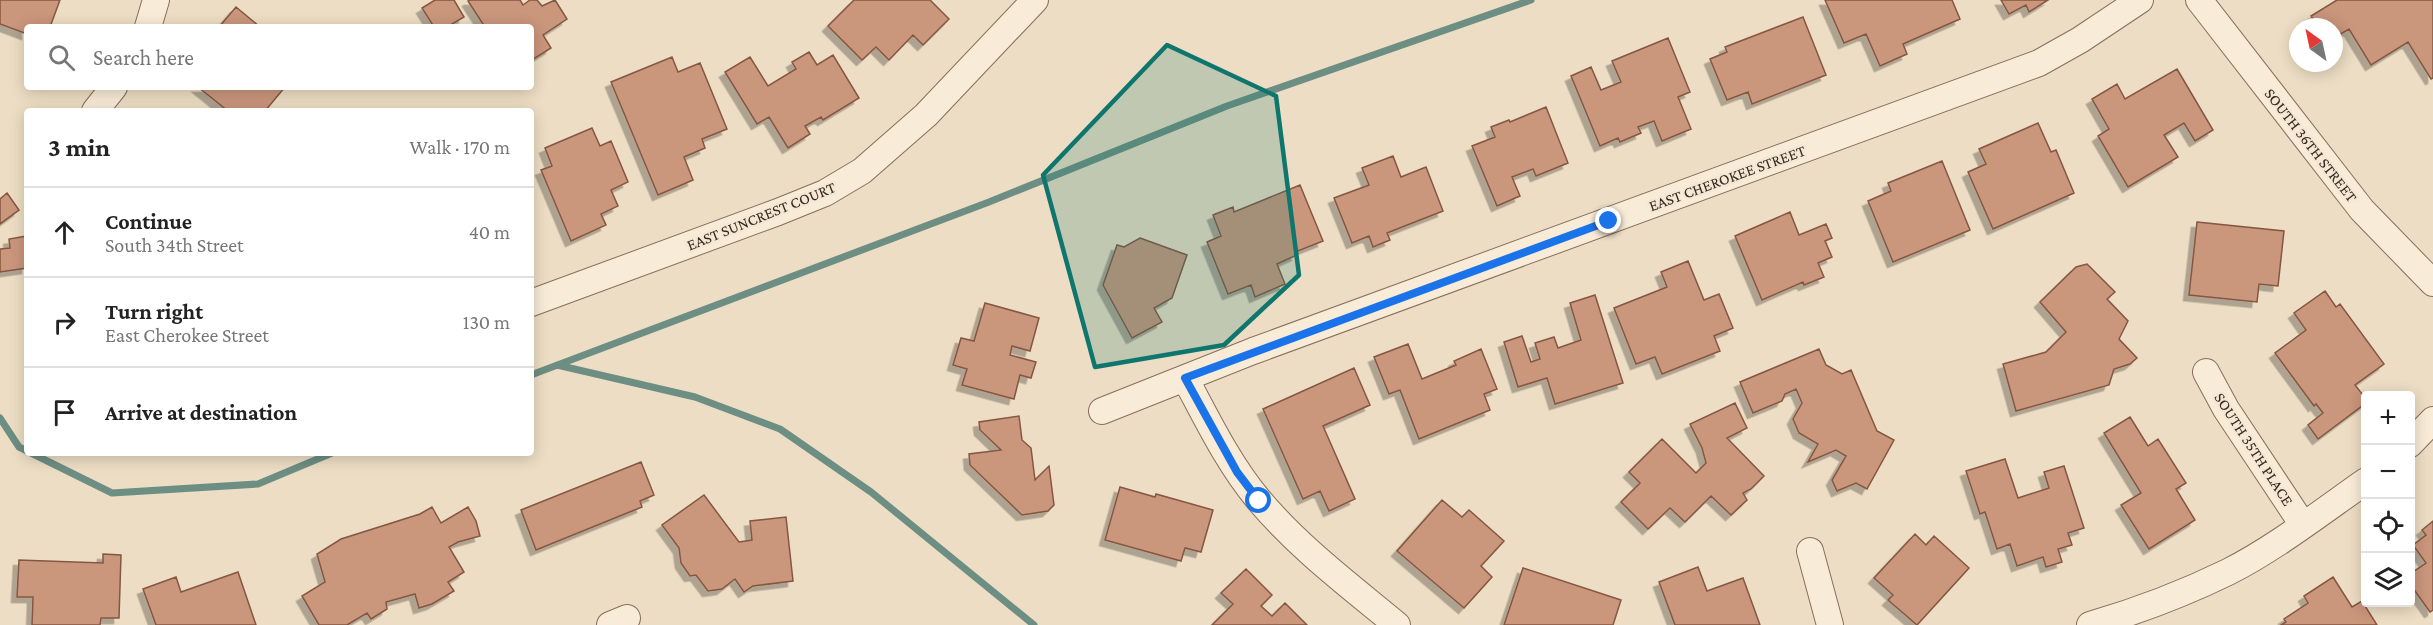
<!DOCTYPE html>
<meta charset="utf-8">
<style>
body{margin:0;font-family:"Crimson Pro",serif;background:#f2f2f2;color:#222}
.controls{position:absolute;right:18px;bottom:18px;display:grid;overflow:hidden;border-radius:6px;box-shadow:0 3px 15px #0003}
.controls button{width:54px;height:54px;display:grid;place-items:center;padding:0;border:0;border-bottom:2px solid #e0e0e0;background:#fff;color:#222;font:30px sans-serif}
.compass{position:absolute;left:2289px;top:18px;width:54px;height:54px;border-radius:50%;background:#fff;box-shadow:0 3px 15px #0003;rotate:327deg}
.stop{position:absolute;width:18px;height:18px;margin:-14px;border:4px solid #1a73e8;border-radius:50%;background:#fff}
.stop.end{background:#1a73e8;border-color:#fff;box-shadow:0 2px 6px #0008}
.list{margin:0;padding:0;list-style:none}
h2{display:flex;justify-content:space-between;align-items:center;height:78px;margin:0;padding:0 24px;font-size:26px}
h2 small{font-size:20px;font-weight:400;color:#767676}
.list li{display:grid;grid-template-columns:39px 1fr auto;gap:18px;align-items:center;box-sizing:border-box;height:90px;padding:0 24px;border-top:2px solid #e0e0e0}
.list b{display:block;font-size:22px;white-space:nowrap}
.list p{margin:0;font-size:20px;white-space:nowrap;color:#767676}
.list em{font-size:20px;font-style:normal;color:#767676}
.icon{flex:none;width:33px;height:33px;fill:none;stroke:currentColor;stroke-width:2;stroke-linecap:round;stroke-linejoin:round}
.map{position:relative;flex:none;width:2433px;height:625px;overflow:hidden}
.search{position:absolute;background:#fff;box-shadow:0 3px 15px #0003;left:24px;top:24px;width:510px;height:66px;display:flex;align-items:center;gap:15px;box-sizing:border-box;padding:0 21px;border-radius:6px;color:#767676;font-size:22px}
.panel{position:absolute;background:#fff;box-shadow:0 3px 15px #0003;left:24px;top:108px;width:510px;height:348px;border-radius:6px}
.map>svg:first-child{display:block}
</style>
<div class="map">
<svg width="2433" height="625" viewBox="0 0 2433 625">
<defs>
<filter id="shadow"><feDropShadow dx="-5.5" dy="5.5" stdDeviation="0" flood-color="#0004"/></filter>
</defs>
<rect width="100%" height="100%" fill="#edddc4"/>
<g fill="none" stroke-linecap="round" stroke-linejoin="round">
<path stroke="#6d8e83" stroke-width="7" d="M557,365L695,397L780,429L871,492L1034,625
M531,375L989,202L1227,106L1531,0
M0,418L19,447L27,451
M31,453L112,493L258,484L332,453"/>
</g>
<path fill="#ca967b" stroke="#855742" stroke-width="1.5" filter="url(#shadow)" d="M0,0H60L50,27H27V34L0,24Z
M435,0H454L464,17L447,27H434L422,8Z
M470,0H520L523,5L530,0H537L542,6L555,0L567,19L543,35L551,48L532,60L531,27H478L483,24L468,1Z
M854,0H930L949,19L923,45L913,35L889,60L876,47L862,60L828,26Z
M1825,0H1952L1960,19L1903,44L1907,54L1880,66L1866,34L1844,43Z
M2001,0H2048L2029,12L2026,5L2009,14Z
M2337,0H2433V78L2431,79L2408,42L2371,65L2349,29L2334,38V27H2318L2311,16Z
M236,7L260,27H219Z
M1803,17L1826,75L1752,104L1748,92L1727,100L1710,59L1727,52L1725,47Z
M1668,38L1690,92L1678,97L1691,129L1662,141L1654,121L1638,127L1641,133L1620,142L1618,138L1600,146L1571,76L1591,67L1601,90L1621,82L1612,61Z
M809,52L817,65L833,55L859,98L823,120L821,117L805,126L810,134L788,148L769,117L757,124L725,72L750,57L768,86L796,69L792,62Z
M672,57L678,72L700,63L727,129L702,139L705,148L684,157L693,180L658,195L611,82Z
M2177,69L2213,130L2195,141L2184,123L2164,135L2178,157L2128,187L2098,136L2109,129L2092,99L2117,84L2125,99Z
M198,87H285L265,111H228Z
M1546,107L1568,163L1536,176L1533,169L1512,177L1520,196L1497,206L1472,146L1495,137L1491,127L1509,120L1510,122Z
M2038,123L2051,152L2056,150L2074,193L1993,229L1968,172L1986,164L1979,149Z
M592,128L600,146L611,141L628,182L611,190L618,206L601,214L606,225L571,241L541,170L552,166L545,148Z
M1393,156L1401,177L1426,167L1443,211L1387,233L1390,240L1373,247L1369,236L1352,243L1334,198L1369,185L1362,168Z
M1942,161L1970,230L1893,262L1868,201L1891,191L1888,183Z
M1300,185L1323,241L1295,252L1297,255L1277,264L1285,284L1255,297L1251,285L1228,294L1207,242L1221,236L1213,215L1233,207L1234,212Z
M7,193L19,210L0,224V199Z
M1790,212L1799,235L1826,224L1832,238L1825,241L1832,257L1818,263L1824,277L1804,285L1803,282L1762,300L1735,236Z
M2197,222L2284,231L2278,286L2259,284L2257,302L2189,295Z
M27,236V268L0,272V249L10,248L9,239Z
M1140,238L1187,255L1172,298L1154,308L1162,322L1132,338L1103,285L1117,245L1124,247Z
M1688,261L1704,300L1719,294L1733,328L1714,336L1720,351L1662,374L1655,357L1636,364L1614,308L1667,287L1661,272Z
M2087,264L2115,292L2107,299L2128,321L2119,339L2137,358L2130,364L2114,369L2109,385L2016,411L2003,364L2046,352L2066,332L2040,302L2076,267Z
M2325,291L2336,307L2340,304L2384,364L2355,385L2366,399V403L2318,439L2308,425L2323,413L2316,404L2314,406L2275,353L2306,330L2294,313Z
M1595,295L1623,383L1555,404L1547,378L1518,387L1504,342L1522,336L1531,362L1540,359L1535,343L1554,337L1558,348L1581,340L1570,303Z
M985,303L1039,318L1030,351L1012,346L1010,355L1036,362L1031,378L1020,375L1014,399L962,385L967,369L953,365L961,338L974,341Z
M1408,344L1422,379L1456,365L1454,361L1481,349L1497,389L1484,394L1490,410L1419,439L1400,390L1389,394L1374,357Z
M1819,349L1826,365L1842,374L1851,370L1877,431L1894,440L1867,489L1856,483L1837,491L1832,480L1846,456L1836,450L1808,462L1818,444L1799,433L1793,419L1802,403L1796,389L1785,394L1782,401L1753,413L1740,382Z
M1354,368L1370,405L1323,426L1355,499L1329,511L1320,491L1303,499L1263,409Z
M1735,403L1747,428L1727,438L1764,476L1751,489L1743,493L1747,500L1731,515L1711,496L1685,522L1670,508L1648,529L1621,502L1640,483L1629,472L1662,439L1696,473L1706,463L1702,448L1690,424Z
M1019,416L1022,440L1031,448L1035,480L1049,466L1054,505L1048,511L1022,515L970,465L969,454L1001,450L980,430L979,422Z
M2130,417L2148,446L2158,439L2186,483L2176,489L2195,520L2149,549L2121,505L2141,493L2104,433Z
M2005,459L2018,498L2049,488L2044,472L2064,466L2084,528L2068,533L2072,545L2058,549L2062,562L2046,567L2043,557L2017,566L2010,544L1997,549L1985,512L1980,514L1966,471Z
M641,462L654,495L640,501L642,507L536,550L521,510Z
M1120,487L1155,497L1156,494L1213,510L1201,552L1185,548L1181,561L1105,540Z
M704,495L739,542L752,540L750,521L786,517L793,581L753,586L744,592L735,579L722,589L708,591L696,575L690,576L681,563L679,548L662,525Z
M1442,500L1462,517L1469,510L1504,541L1481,566L1492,577L1464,608L1397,551Z
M432,507L441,523L468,507L476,521L480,536L458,542L449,547L464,572L448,582L454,591L432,604L419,608L415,594L386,602L387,609L371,619L367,613L347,625H319L302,596L325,582L317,554L341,539L420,514Z
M2433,521V610L2430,612L2410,584V574L2426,563L2413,545L2426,535L2422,530Z
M1915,534L1926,545L1934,536L1969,568L1917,625L1888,600L1893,595L1874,578Z
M103,554L121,555L119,618H101L100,625H32L33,597H17L19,560L103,563Z
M1698,567L1707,591L1743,578L1760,625H1675L1659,582Z
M1523,568L1621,600L1613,625H1504Z
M1246,569L1272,595L1261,606L1272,616L1285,603L1307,625H1212L1233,604L1221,593Z
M238,572L256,625H156L143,589L176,577L181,592Z
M2333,577L2352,607L2362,601L2377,625H2281L2286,622L2284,619L2308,603L2304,596Z"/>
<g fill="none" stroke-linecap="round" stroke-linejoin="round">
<defs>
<path id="minor" d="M2199,0L2362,210L2433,283
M148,27L156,0
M95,111L114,87
M531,303L778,212L825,193L862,171L926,115L1035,0
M2206,372L2226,409L2303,525
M1185,378C1207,419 1228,463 1258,499C1298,547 1350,586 1397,625
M1102,411L1253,351L2039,63L2080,40L2140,0
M2410,444L2433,420
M1810,551L1830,625
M610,625L627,618
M2090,625C2138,611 2183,594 2228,572C2274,549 2323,511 2366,481"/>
</defs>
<use href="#minor" stroke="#876f5b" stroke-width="28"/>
<use href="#minor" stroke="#f8ebd7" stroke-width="26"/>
</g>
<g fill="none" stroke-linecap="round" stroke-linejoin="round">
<path stroke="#1a73e8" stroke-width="8" d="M1259,501L1237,472L1185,378L1609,221"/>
</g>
<path fill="#0f766e" fill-opacity="0.2" stroke="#0f766e" stroke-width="4.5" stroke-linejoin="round" d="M1167,45L1276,96L1299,275L1224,345L1095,367L1043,175Z"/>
<g text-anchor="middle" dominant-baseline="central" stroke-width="4.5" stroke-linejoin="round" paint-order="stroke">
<g font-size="16" fill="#37291f" stroke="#f4e8d4">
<text transform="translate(2311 145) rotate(52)">SOUTH 36TH STREET</text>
<text transform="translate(1727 178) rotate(-20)">EAST CHEROKEE STREET</text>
<text transform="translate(761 216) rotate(-22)">EAST SUNCREST COURT</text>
<text transform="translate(2254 449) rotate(57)">SOUTH 35TH PLACE</text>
</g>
</g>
</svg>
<div class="controls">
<button>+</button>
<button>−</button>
<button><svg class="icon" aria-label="locate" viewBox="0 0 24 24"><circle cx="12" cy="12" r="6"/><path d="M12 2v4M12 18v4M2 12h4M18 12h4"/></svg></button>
<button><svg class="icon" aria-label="layers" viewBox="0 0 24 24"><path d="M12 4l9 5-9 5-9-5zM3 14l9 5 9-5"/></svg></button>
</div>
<svg class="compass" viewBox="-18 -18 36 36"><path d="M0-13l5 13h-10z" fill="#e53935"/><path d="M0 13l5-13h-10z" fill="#767676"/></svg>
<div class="stop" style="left:1259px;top:501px"></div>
<div class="stop end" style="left:1609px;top:221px"></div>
<div class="search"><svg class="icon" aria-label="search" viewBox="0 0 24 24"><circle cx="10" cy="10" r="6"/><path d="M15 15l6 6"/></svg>Search here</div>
<section class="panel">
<h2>3 min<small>Walk · 170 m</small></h2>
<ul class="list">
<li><svg class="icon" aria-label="ahead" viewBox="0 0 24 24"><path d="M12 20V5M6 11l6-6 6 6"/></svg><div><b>Continue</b><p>South 34th Street</p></div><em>40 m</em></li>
<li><svg class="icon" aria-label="right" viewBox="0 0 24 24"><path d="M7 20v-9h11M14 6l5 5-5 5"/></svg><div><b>Turn right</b><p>East Cherokee Street</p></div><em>130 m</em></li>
<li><svg class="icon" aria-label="arrive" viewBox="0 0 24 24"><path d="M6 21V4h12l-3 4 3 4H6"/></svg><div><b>Arrive at destination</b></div></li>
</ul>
</section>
</div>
